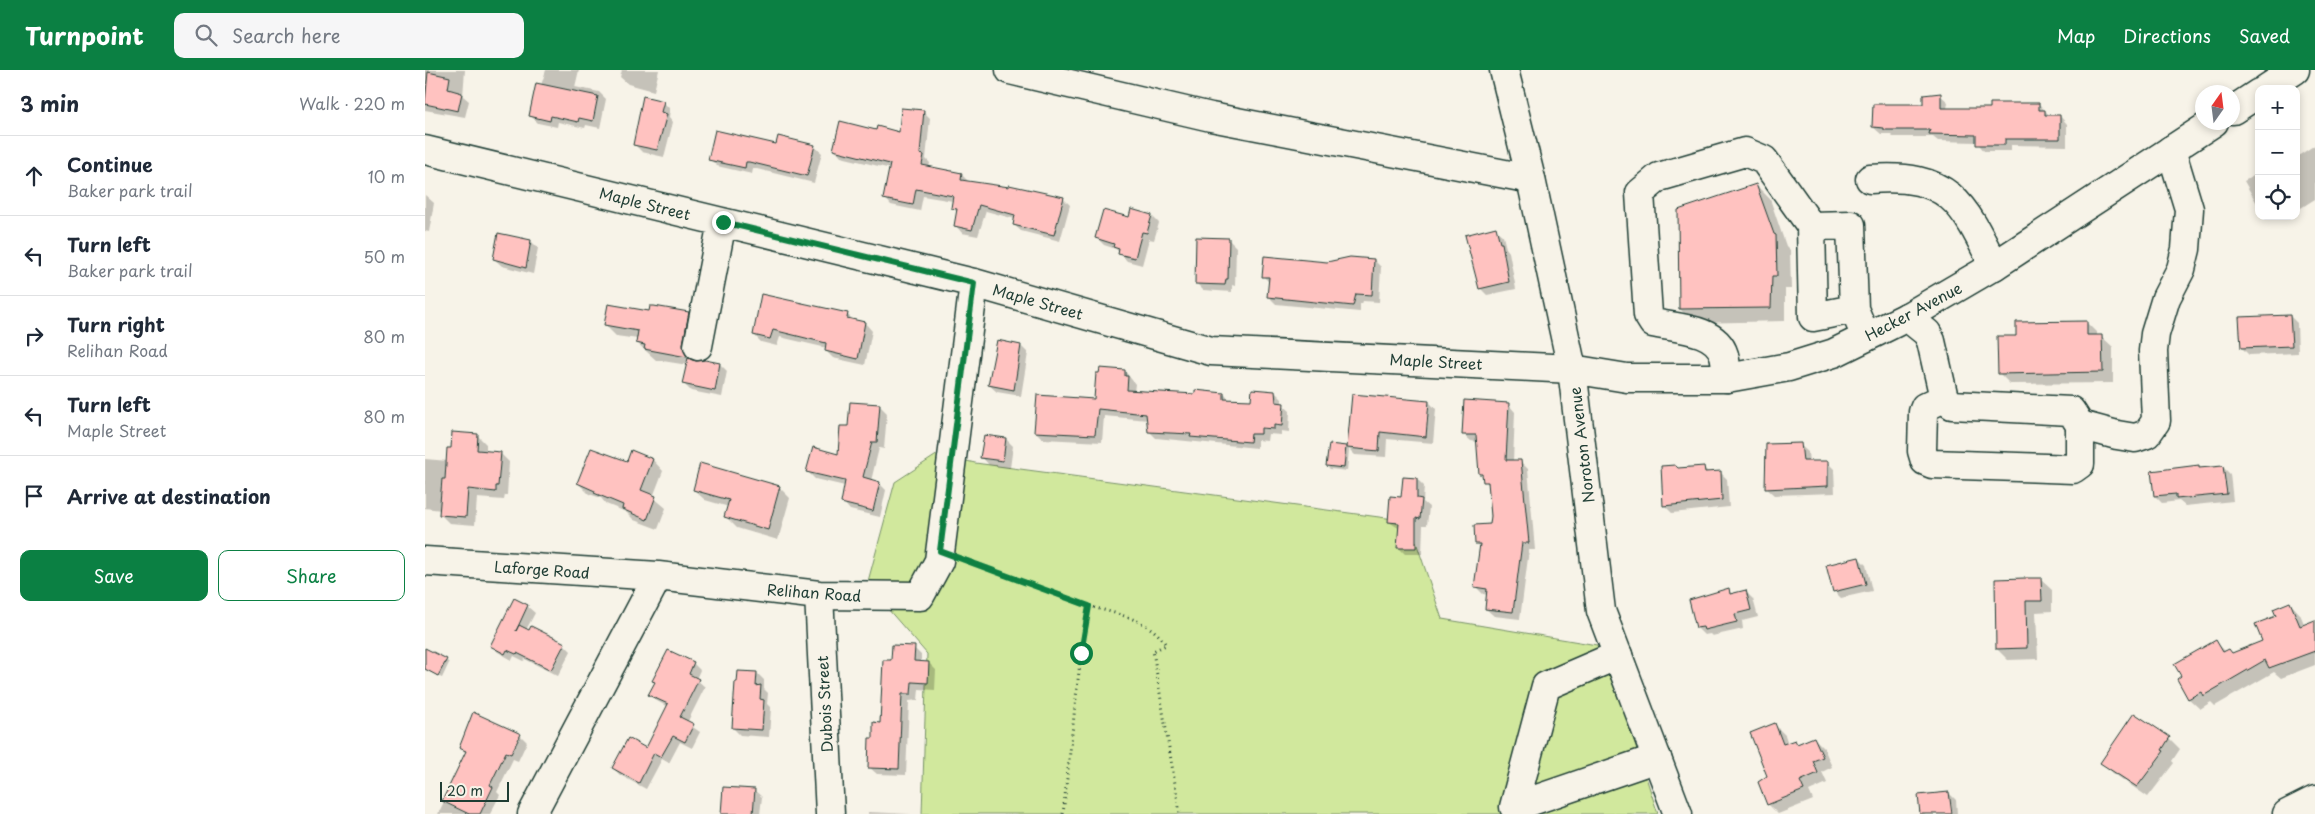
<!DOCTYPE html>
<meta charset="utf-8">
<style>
body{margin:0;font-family:"Playpen Sans",sans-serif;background:#f6f6f7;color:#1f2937}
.controls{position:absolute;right:15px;top:15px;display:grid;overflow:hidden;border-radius:10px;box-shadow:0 2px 8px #0003}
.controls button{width:45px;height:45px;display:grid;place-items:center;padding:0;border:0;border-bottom:1px solid #e0e1e3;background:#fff;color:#1f2937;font:25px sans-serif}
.compass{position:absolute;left:1770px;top:15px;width:45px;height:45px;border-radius:50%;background:#fff;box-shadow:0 2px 8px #0003;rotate:14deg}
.scale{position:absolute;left:15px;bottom:12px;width:69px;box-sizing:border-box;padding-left:5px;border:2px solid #1f3d34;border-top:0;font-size:14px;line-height:18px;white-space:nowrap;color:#1f3d34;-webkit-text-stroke:4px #f7f3e8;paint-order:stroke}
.stop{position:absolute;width:15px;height:15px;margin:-11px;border:4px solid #0b8043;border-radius:50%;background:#fff}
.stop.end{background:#0b8043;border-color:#fff;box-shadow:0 1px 5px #0008}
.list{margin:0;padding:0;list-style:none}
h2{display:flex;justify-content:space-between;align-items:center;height:65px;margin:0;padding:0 20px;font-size:21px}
h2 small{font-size:16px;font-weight:400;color:#747a83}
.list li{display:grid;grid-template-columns:32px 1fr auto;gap:15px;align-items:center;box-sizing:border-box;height:80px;padding:0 20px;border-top:1px solid #e0e1e3}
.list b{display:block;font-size:19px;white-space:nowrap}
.list p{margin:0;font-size:16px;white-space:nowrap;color:#747a83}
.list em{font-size:16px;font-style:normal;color:#747a83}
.actions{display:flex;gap:10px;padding:15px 20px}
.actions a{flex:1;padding:11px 0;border:1px solid #0b8043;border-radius:10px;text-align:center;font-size:18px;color:#0b8043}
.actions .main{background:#0b8043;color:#fff}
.icon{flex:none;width:28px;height:28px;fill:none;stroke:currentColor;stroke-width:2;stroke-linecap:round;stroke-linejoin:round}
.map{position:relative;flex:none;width:1890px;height:744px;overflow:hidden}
header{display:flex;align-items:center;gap:30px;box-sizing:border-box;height:70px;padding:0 25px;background:#0b8043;color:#fff}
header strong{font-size:24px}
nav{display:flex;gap:28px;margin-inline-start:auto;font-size:18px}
.search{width:350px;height:45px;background:#f6f6f7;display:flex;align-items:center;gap:12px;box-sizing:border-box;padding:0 18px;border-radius:10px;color:#747a83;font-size:19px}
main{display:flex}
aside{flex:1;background:#fff}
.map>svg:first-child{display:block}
</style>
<header>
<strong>Turnpoint</strong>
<div class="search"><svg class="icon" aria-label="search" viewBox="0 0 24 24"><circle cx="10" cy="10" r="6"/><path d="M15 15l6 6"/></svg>Search here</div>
<nav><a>Map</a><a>Directions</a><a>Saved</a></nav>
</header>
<main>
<aside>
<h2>3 min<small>Walk · 220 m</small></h2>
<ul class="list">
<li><svg class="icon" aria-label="ahead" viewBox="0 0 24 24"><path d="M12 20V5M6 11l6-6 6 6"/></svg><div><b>Continue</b><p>Baker park trail</p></div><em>10 m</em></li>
<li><svg class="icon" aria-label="left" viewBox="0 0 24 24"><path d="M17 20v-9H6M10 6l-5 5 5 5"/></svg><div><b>Turn left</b><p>Baker park trail</p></div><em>50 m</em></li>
<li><svg class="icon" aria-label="right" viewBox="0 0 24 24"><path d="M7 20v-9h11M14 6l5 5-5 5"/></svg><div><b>Turn right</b><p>Relihan Road</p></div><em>80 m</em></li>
<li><svg class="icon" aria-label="left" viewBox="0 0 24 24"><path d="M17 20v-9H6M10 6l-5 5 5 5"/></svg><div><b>Turn left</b><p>Maple Street</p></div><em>80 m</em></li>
<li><svg class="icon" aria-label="arrive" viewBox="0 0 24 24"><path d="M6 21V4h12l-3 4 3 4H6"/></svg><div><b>Arrive at destination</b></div></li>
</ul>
<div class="actions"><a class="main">Save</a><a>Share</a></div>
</aside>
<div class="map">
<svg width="1890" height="744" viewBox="0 0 1890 744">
<rect width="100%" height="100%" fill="#f7f3e8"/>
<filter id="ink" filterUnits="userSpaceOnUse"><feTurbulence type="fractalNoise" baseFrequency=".02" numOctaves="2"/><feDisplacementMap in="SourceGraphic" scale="10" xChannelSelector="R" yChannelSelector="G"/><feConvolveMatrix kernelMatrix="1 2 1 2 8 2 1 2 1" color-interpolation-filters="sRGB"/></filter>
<g filter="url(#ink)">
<path fill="#d1e89d" stroke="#789268" d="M513,384L550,393L984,451L1017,549L1172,575L1201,646L1233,744H497L502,584L442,515L470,412Z"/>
<path fill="#0003" d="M0,0H40L38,26L44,31L40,47L0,40Z
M121,0H154L150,17L174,22L181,29L175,58L161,55L160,58L133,52L132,57L113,53L106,46Z
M197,0H234L229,21L203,14L195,7Z
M1515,25L1523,32L1522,39L1567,40L1614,34L1625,46H1635L1642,54V76L1586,75V81H1559L1552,72L1513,71L1508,67H1468L1465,64H1456L1448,57L1499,36Z
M238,32L245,39L244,47L248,52L239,87L217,82L209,74Z
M499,42L505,48L501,89L505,93L504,98L536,104L543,111L638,128L645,135L635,171L596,161L589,155L590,149L561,141L553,166L537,163L531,156L533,143L527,137L528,131L498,126L495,141L466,135L460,128L466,99L416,87L410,80L452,62L475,63Z
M1890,75V129L1871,141V85L1873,86Z
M352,76H389L397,83L389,113L332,99H328L327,104L292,96L285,89Z
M1834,103V137L1819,111Z
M1331,115L1345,129L1361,176L1365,180L1366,219H1360V251L1269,253L1255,239Z
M0,125L9,133L4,162L0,161Z
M727,146L734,153L729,170L724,169L717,195L702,191L691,179L679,175L672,168L704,149Z
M1070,159L1078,166L1081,178L1084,182L1091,219L1062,225L1055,218Z
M804,170L811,177L810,216L807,215V222L778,220L771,213Z
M106,171L113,178L108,204L77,196L69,189Z
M949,190L956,197L954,232L938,231L937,234H935V242L851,234L843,226L845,213L839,207L903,193Z
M337,226L422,244L429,251L440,253L447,261L440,295L408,288L401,281L402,278L355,267L352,276L336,272L329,265Z
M225,242L263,243L274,254L268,285L270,293L280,291L295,294L302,301L297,327L266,321L259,314L263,295L231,290L212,273L213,269L191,266L180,255Z
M1865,246L1872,253L1873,283L1824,285L1817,278Z
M1661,252L1672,263V267H1677L1688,277V313L1585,314L1574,303L1592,267Z
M596,276L603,283L596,326L572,322L564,315Z
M700,301L710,314L709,322L771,325L799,324L805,330L827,332L850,322L857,329V334L865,341L864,362L856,361V365L843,364L842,371L832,370V378L731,368L724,361L723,350L679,346L677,372L618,369L611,362L670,330Z
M928,326L1004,332L1011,339L1008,373L962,369L961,387L930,385L924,379L922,401L905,399L902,396L921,377L923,379Z
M1083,334L1090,342L1088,391L1096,392L1103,399L1110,480H1104L1095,549L1069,546L1061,539L1063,525L1058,524L1051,517L1055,478L1051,473L1066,456L1065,417L1055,403L1053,372L1046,371L1038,364Z
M455,336L462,343L459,379L454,378L446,411L454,413L461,420L455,447L425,440L418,432L420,416L390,409L383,402L414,385L424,358Z
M52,365L61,374V382L75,383L84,392L82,425H80L79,430L52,428L50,455L24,453L15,444L16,440L0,438V389L23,391Z
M581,369L588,376L585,398L564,395L557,387Z
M1375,375L1383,382L1384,393L1402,392L1409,399L1410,423L1349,425L1341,418Z
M207,381L228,390L238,401L228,427L241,438L233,459L209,450L201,442L181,434L176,428L164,424L153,413L203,393Z
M1773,397L1776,399L1798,397L1805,404L1808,431L1760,436L1754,431L1737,433L1730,426Z
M1279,398L1284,403L1295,402L1302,409L1304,437L1247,443L1240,436L1252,400Z
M992,409L999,416L998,432L1004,437L1002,455H998L997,484H980L973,477L975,459L964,452Z
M354,417L365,428L353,470L312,458L301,447L304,437L280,430L269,420Z
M1434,488L1441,495L1447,521L1416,528L1409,521Z
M1572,510H1616L1627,520V541L1611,542L1613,589L1583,590L1572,579Z
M1303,520L1308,525L1321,522L1328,529L1333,547L1317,551L1318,559L1287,566L1285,564L1279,565L1272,558Z
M90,530L102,536L110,543L101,560L139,574L146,581L133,606L100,589L99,591L89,586L87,590L73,582L66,575Z
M1865,533L1875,544L1880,556L1890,552V595L1856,608L1849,602L1790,636L1786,632L1775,639L1764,629L1753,609L1791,572L1801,582L1808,584L1838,572L1852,546Z
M489,578L496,585V592L504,593L511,600L510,620L494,619L493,630L484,631L481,705L452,704L444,697L449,670L456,654L467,591Z
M0,588L21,590L24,593L17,608L0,600Z
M268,593L275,600L271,609L280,617L262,653L275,662L267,678L255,672L244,693L237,689L221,719L195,705L188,698L222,680L243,637L232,631L225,625Z
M332,603L339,610V619L343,623L342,634L346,638L344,667L315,665L308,658Z
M1709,645L1744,668L1755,679L1747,691L1749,693L1723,727L1688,703L1677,693Z
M1350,655L1360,665L1363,674L1369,671L1373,675L1389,668L1399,678L1407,697L1397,702L1402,713L1384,721L1388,730L1353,744L1343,734Z
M95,665L102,672L93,691L88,689L72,722L75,725L65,744H13L42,684L36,678Z
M329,720L337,727L335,744H298Z
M1524,723L1531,730L1532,744H1497Z
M443,742L487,744H488H443Z"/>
<path fill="#ffc2c0" stroke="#1f3d34" d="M3,2L25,7L23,19L37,23L33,41L0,34Z
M111,13L173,26L168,51L154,48L153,52L126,46L125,51L104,46Z
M1516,23V38H1565V33H1614V40H1620V45H1635V69H1580V75H1551V65L1504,64L1505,60H1459V58L1447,57L1448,34H1498V25Z
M218,26L239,31L236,42L242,44L232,80L208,75Z
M476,38L499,40L495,84L499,85L497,95L537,103L536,110L584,117V115L639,127L629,165L588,155L590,145L554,135L547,160L529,156L532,139L526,138L528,126L491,119L488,135L458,129L465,94L408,80L415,51L451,60L452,56L474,62Z
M290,60L351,74L353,66L390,75L382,106L324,92H321L320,98L283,90Z
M1331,114L1349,164L1351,165L1352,206H1347L1346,238L1254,239L1253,140Z
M706,139L727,145L722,163L717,162L710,188L693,184L694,179L688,177L689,174L670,168L678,140L704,147Z
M1071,157L1075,173H1077L1084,212L1054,219L1040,165Z
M73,163L106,170L101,198L68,189Z
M771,167L804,168L803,209H801L800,215L770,214Z
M839,186L902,192L925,187L949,189L947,225L931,224L928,236L842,227L844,207H837Z
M336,224L423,243L422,248L440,252L433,289L400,281L401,273L348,260L345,269L328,265Z
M183,234L224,241L225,236H229L264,242L258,274L262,287L219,279L220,275L211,273L213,261L179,255Z
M1865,245L1867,276L1816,278L1814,247Z
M1662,251V265H1677L1678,302L1573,304L1572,266H1591V252Z
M572,270L596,275L589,320L563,315Z
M263,288L271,291L280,290L295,293L290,321L257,314Z
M675,298L700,300V306H703L702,320L770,324V320L799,323V329L826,330L827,319L850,321L851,332L859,333L857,356L849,355V359L836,358V364H826L825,372L765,367L766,364L723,362L721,344L673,339L670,365L609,362L612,325L669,329L671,303H674Z
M927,324L1004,331L1001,367L955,362L954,381L922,378Z
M1039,330L1084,333L1081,390H1096L1104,473H1097L1088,542L1060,539L1062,519L1049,517L1055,474H1050L1049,455L1065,454L1066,446L1063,412H1058L1057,404H1054L1051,365H1037Z
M425,332L455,334L452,372H447L438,407L455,412L448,441L416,433L420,411L381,402L388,377L413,384L415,356H423Z
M27,362L53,364L52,380L76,382L73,416H71V422L43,419L41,447L14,445L17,409H20L22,378H26Z
M559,365L581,368L578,391L555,388Z
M1376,373L1378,391H1403V416L1340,419L1341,374Z
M904,374L921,376L919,398L901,396Z
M166,378L202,391L206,380L228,389L216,420L231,426L222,450L197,439L198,435L169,423L170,421L152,413Z
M275,393L355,416L343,460L299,447L304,430L268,420Z
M1250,395L1253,398L1279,396L1280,402L1296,401L1297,430L1238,436L1236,396Z
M1774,395V398L1798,396L1802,424L1751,429V424L1729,426L1726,401Z
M978,407L992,408V428L997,429L995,449L991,448V478H972L974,453L963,452L965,426L976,427Z
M1434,487L1441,514L1408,522L1401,495Z
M1600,508H1616L1617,531H1601L1602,578L1571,579L1570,509Z
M1304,518L1305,524L1321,520L1326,540L1310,544L1312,552L1279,560L1278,557L1271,558L1264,530Z
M89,528L103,535L91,561L94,555L104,560L106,556L140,573L126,600L92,583L91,584L82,580L80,584L65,576Z
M1865,532L1875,556L1890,550V581L1844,598L1840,590L1778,626L1776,622L1763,629L1752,609L1756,606L1749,594L1791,570L1798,582L1804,579L1807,583L1837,571L1830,554L1851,546L1848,539Z
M467,575L490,576L489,591L504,592L503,613L487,612L486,624H477L474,699L443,698L444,668H448V652L455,653L458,590H466Z
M0,578L22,589L13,606L0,599Z
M243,580L269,592L264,604L274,609L255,647L269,654L260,672L248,666L236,687L229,683L214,713L187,698L203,668L221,678L243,634L223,625L230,612L227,611Z
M313,601L332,602L331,616L336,615L335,629L339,630L337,660L307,658L310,612H312Z
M48,642L96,664L86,684L81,682L65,715L68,717L55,744H44L17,731L41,681L34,678Z
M1709,643L1745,667L1737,680L1739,681L1712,717L1675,693Z
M1350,653L1358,674L1370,670L1372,674L1389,667L1398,687L1388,691L1393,703L1375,711L1379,720L1342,735L1333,712L1342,706L1325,663Z
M298,717L330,719L328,744H296Z
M1524,722L1527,744H1495L1493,725Z"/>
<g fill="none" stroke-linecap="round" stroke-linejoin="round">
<defs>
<path id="minor" d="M0,80L549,213L786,281L1147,299
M1445,109C1524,103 1538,132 1569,196
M1386,156L1426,155L1429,239
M1482,247L1502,263L1506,271L1519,328L1527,335L1646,341L1655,355V394L1648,399L1507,394L1500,391L1497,381L1498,342L1500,337L1519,328
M273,276L297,152
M1302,308C1301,301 1301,292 1299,285C1291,258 1251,258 1228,253L1223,245L1215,123L1234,107L1320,82L1339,90L1386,156L1388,247L1429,239L1441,267
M1655,355L1692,365L1710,368L1722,364L1731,351L1728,281L1730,264L1741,228L1756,199L1761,179L1764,139L1746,80
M0,491L233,506
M394,525L405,744
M1193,585L1121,616L1089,737L1232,688
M107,744L233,506L394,525L495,526L514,491L549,213
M1862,744L1890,730"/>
<path id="major" d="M1079,0L1106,109L1147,299L1176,541L1253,744
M1841,19L1870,0
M1808,40L1834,23
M1147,299L1202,308H1302L1364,297L1409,283L1482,247L1569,196L1789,52"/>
<path id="highway" d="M585,0L786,47L1106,109"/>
</defs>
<use href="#minor" stroke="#1f3d34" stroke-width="31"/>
<use href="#major" stroke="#1f3d34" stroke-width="31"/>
<use href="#highway" stroke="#1f3d34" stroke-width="31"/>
<path stroke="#1f3d34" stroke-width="3" stroke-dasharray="1 4" stroke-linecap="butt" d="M538,489L664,536
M638,744L656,583L664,536C691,544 726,549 741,575L728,581L755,744"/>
<use href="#minor" stroke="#f7f3e8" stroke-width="28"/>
<use href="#major" stroke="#f7f3e8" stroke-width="28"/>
<use href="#highway" stroke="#f7f3e8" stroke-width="28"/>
</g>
</g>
<g fill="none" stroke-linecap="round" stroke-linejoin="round" filter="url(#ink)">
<path stroke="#0b8043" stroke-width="6" d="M298,152L549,213L515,481L664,536L656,583"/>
</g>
<g text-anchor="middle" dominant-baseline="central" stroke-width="4.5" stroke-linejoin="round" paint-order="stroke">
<g font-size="15" fill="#1f3d34" stroke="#f7f3e8">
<text transform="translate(220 133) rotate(14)">Maple Street</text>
<text transform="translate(613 231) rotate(16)">Maple Street</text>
<text transform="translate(1488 241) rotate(-28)">Hecker Avenue</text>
<text transform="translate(1011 291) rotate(3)">Maple Street</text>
<text transform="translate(1156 375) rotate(-97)">Noroton Avenue</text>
<text transform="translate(117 499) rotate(4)">Laforge Road</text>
<text transform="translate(389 522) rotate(4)">Relihan Road</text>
<text transform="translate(399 634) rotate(-93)">Dubois Street</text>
</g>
</g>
</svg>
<div class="controls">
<button>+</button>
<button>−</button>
<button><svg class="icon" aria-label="locate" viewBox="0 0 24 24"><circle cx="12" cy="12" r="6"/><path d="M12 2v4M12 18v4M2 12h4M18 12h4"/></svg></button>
</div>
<svg class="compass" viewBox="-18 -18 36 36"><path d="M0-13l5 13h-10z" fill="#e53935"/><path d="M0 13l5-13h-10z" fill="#747a83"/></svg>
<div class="scale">20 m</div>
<div class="stop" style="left:656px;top:583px"></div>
<div class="stop end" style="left:298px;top:152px"></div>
</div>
</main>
